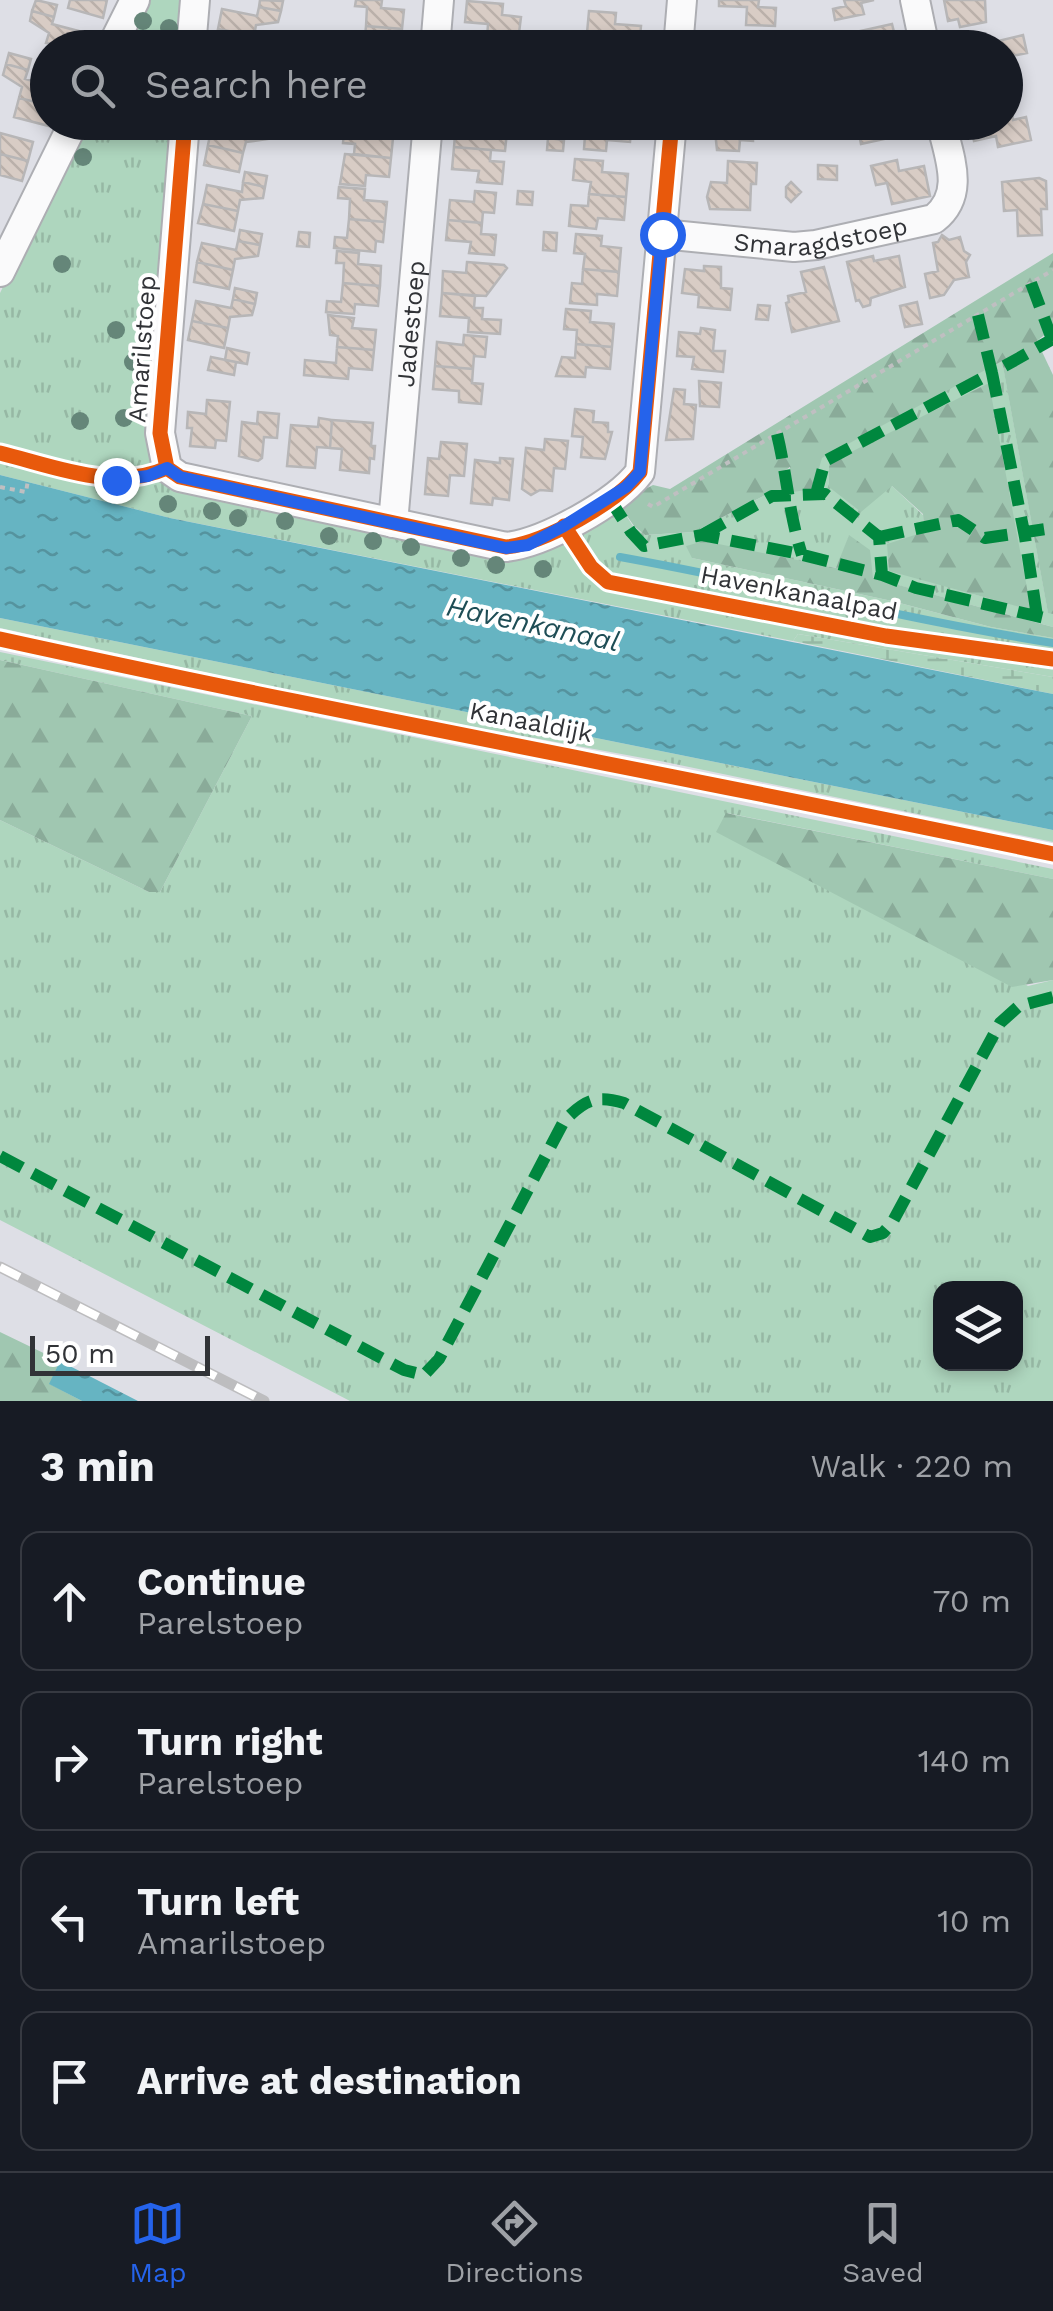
<!DOCTYPE html>
<meta charset="utf-8">
<style>
body{margin:0;font-family:"Work Sans",sans-serif;background:#20242c;color:#f1f3f6}
.controls{position:absolute;right:30px;bottom:30px;display:grid;overflow:hidden;border-radius:20px;box-shadow:0 5px 15px #0003}
.controls button{width:90px;height:90px;display:grid;place-items:center;padding:0;border:0;border-bottom:2px solid #363941;background:#171b24;color:#f1f3f6;font:50px sans-serif}
.scale{position:absolute;left:30px;bottom:25px;width:180px;box-sizing:border-box;padding-left:10px;border:5px solid #313337;border-top:0;font-size:28px;line-height:35px;white-space:nowrap;color:#313337;-webkit-text-stroke:8px #fff;paint-order:stroke}
.stop{position:absolute;width:30px;height:30px;margin:-22px;border:8px solid #2563eb;border-radius:50%;background:#fff}
.stop.end{background:#2563eb;border-color:#fff;box-shadow:0 2px 10px #0008}
.list{margin:0;padding:0;list-style:none}
h2{display:flex;justify-content:space-between;align-items:center;height:130px;margin:0;padding:0 40px;font-size:42px}
h2 small{font-size:32px;font-weight:400;color:#9ea1a6}
.list li{display:grid;grid-template-columns:65px 1fr auto;gap:30px;align-items:center;box-sizing:border-box;height:140px;margin:0 20px 20px;padding:0 20px;border:2px solid #363941;border-radius:20px}
.list b{display:block;font-size:38px;white-space:nowrap}
.list p{margin:0;font-size:32px;white-space:nowrap;color:#9ea1a6}
.list em{font-size:32px;font-style:normal;color:#9ea1a6}
.icon{flex:none;width:55px;height:55px;fill:none;stroke:currentColor;stroke-width:2;stroke-linecap:round;stroke-linejoin:round}
.map{position:relative;flex:none;width:1053px;height:1401px;overflow:hidden}
.search{position:absolute;background:#171b24;box-shadow:0 5px 15px #0003;left:30px;right:30px;top:30px;height:110px;display:flex;align-items:center;gap:25px;box-sizing:border-box;padding:0 35px;border-radius:55px;color:#9ea1a6;font-size:38px}
.sheet{height:770px;background:#171b24}
nav{display:flex;justify-content:space-around;align-items:center;box-sizing:border-box;height:140px;border-top:2px solid #363941;background:#171b24;font-size:28px;color:#9ea1a6}
nav a{display:grid;justify-items:center;gap:5px}
nav .on{color:#2563eb}
.map>svg:first-child{display:block}
</style>
<div class="map">
<svg width="1053" height="1401" viewBox="0 0 1053 1401">
<defs>
<pattern id="grass-tufts" width="24" height="20" patternUnits="userSpaceOnUse" patternTransform="scale(2.5)"><rect width="24" height="20" fill="#aed6be"/><path d="M3 7l-1-3M5 7V3M7 7l1-3M15 17l-1-3M17 17v-4M19 17l1-3" fill="none" stroke="#96b8a4"/></pattern>
<pattern id="forest-firs" width="22" height="20" patternUnits="userSpaceOnUse" patternTransform="scale(2.5)"><rect width="22" height="20" fill="#a0c7b1"/><path d="M5 1l3.5 6h-7zM16 11l3.5 6h-7z" fill="#8aab99"/></pattern>
<pattern id="wetland-marsh" width="20" height="14" patternUnits="userSpaceOnUse" patternTransform="scale(2.5)"><rect width="20" height="14" fill="#aed6be"/><path d="M1 5h8M5 5V1M11 12h8M15 12V8" fill="none" stroke="#96b8a4"/></pattern>
<pattern id="water-ripples" width="26" height="14" patternUnits="userSpaceOnUse" patternTransform="scale(2.5)"><rect width="26" height="14" fill="#66b4c2"/><path d="M2 4q2-2 4 0t4 0M15 11q2-2 4 0t4 0" fill="none" stroke="#55939e"/></pattern>
<pattern id="building-back-hatch" width="6" height="6" patternUnits="userSpaceOnUse" patternTransform="scale(2.5)"><rect width="6" height="6" fill="#d8ccc5"/><path d="M-1 5l2 2M0 0l6 6M5-1l2 2" fill="none" stroke="#bab0aa"/></pattern>
</defs>
<rect width="100%" height="100%" fill="#dedfe6"/>
<path fill="url(#grass-tufts)" fill-rule="evenodd" d="M144,0H188L183,47L121,48Z
M84,123H177L153,460C148,468 143,471 134,472C104,475 33,453 0,446V293Z
M1002,360L1048,612L1053,614V627L872,578L849,536L837,568L802,562L692,558L892,601L991,627L1053,638V652C906,638 762,606 617,577L603,571L578,536L577,529L618,503L633,526L645,535L694,532L771,492L784,480L782,471L821,458ZM988,384L1030,609L973,594L924,532L923,515L892,486Z
M0,462C60,475 105,492 166,479L171,486L560,541L596,581L626,595L919,651L1053,668V677L798,634L793,641L170,518L0,475Z
M0,618L1053,830V842L665,762L360,706L0,628Z
M0,652L1053,869V879L727,813L1028,986L1053,980V1401H350L0,1220V820L149,892H160L252,716L0,660ZM940,1288H1016V1364H940Z"/>
<path fill="url(#forest-firs)" d="M1053,253V328L1037,341L1053,375V614L1048,613L1002,361L822,458L813,489L793,492L790,467L783,472L785,492H771L694,532L645,535L634,526L618,503L653,485L670,489Z
M989,383L1031,610L889,571L887,544L924,532L923,514L892,486L861,512L829,487V463Z
M849,535L870,550L873,578L1053,627V638L991,627L892,601L692,558L686,546L704,541L836,568Z
M0,660L252,716L160,892H149L0,820Z
M726,813L1053,879V980L1012,987L716,832Z
M0,1332L60,1361L50,1384L82,1401H0Z"/>
<path fill="url(#wetland-marsh)" d="M798,634L1053,677V694L793,641Z"/>
<path fill="url(#water-ripples)" d="M0,475L170,518L1053,694V830L0,618Z
M60,1361L138,1401H82L49,1384Z"/>
<g fill="none" stroke-linecap="round" stroke-linejoin="round">
<path stroke="#66b4c2" stroke-width="8" d="M620,557C765,583 908,620 1053,643"/>
</g>
<path fill="url(#building-back-hatch)" stroke="#b7b6b7" stroke-width="2.5" d="M36,0L57,5L54,17L32,11Z
M70,0H107L103,18L68,8Z
M260,0L283,1L281,11L259,7Z
M356,0H382L381,8L404,10L402,29L366,26L367,7L355,6Z
M719,0H759L758,7L776,8L775,26L746,25L747,7L719,6Z
M844,0H874L861,3L864,14L835,20L833,9L846,6Z
M944,0H985L986,22L960,27L958,19L948,21Z
M467,1L503,4L502,15L521,17L518,41L487,39L488,24L465,22Z
M259,7L281,11L278,22L256,25L254,36L218,29L222,9L257,16Z
M32,11L54,17L52,24L86,33L82,48L46,43L49,33L30,21Z
M589,11L616,13L615,24L641,26L639,48L605,45L606,34L587,33Z
M892,24L898,48H848L846,42L857,40L856,32Z
M366,26L402,29L401,48H348V44L364,46Z
M218,29L254,36L251,48H214Z
M1023,35L1027,53L1007,57L1013,81L1006,83V48H969Z
M717,41L776,44V48H717Z
M9,53L31,59L28,70L6,64Z
M6,64L28,70L25,79L48,85V105L19,98L22,87L3,75Z
M19,98L48,105L49,126L14,117Z
M1010,104L1013,120L1026,117L1031,140L998,147L996,136L974,141L970,122H1006V105Z
M483,122H508L505,151L454,147L456,124L482,127Z
M586,122H632L630,142L607,140L606,151L584,149Z
M714,122H766L765,133L753,132V141L740,140L739,151L717,150Z
M857,122H914L916,132L861,144Z
M345,123L370,125V136L393,138L391,158L354,154L355,144L343,143Z
M249,124L270,128L268,139L246,142L243,153L208,145L212,126L247,133Z
M0,133L33,142L28,161L0,154Z
M548,138L564,140L563,151L547,150Z
M208,145L243,153L239,172L204,165Z
M454,147L491,150L490,161L504,162L502,184L477,182L479,171L452,169Z
M0,154L28,161L22,181L0,175Z
M345,154L391,158L389,177L366,175L365,186L340,184Z
M575,159L603,161L602,172L628,174L626,197L589,194L591,182L573,180Z
M897,160L899,171L924,166L930,196L892,204L887,183L876,185L871,166Z
M728,161L757,163L756,184H751L750,210L710,209L707,197L711,182L727,183Z
M818,165L837,166V180L818,179Z
M245,172L267,176L265,187L243,182Z
M1039,178L1046,181L1047,209H1041L1042,235L1018,236L1017,210L1004,211L1002,182Z
M243,182L265,187L263,198L240,200L238,211L203,204L207,185L242,192Z
M791,182L801,192L791,202L786,197V187Z
M339,187L365,189L364,200L387,202L385,222L349,219L350,199L338,198Z
M475,191L496,193L494,213L483,212L482,223L448,220L450,200L474,202Z
M518,191L533,192L532,205L517,204Z
M589,194L626,197L624,220L598,218L596,229L569,226L571,205L588,206Z
M203,204L238,211L234,231L198,223Z
M349,219L385,222L383,242L376,241L375,252L334,248L335,237L347,238Z
M448,220L482,223L481,234L496,235L494,255L469,253L471,242L446,240Z
M240,230L262,234L260,245L238,241Z
M299,232L310,233L309,247L297,246Z
M544,232L557,233L556,251L543,250Z
M576,234L602,236L601,246L621,248L619,272L583,269L585,254L574,253Z
M942,235L949,240L960,237L964,251L970,255L966,262L969,277L954,280L944,295L930,298L925,274L938,271L933,243L938,242Z
M238,241L260,245L258,256L235,259L233,270L197,262L202,243L236,250Z
M337,251L359,253L358,264L381,266L380,286L343,283L344,263H336Z
M873,256L874,261L899,256L905,287L871,298L870,305L863,307L859,300L856,301L847,262Z
M197,262L233,270L229,289L194,282Z
M467,262L504,265L507,268L486,296L442,293L443,271L466,273Z
M704,266L721,267V288L732,289L730,310L698,307L699,295L682,293L685,269L704,271Z
M824,267L839,321L792,332L786,303L789,302L788,296L806,292L801,272Z
M583,269L619,272L617,296L597,294V305L570,303L572,283L582,284Z
M343,283L380,286L378,306L355,304L354,314L326,312L327,301L341,302Z
M235,288L257,293L255,304L233,299Z
M442,293L475,296L474,308H483L482,319L501,320L500,334L468,332L469,318L440,316Z
M233,299L255,304L252,315L230,317L228,328L192,321L196,301L231,308Z
M917,302L922,324L905,327L900,306Z
M758,305L770,306L768,320L756,319Z
M566,309L591,311L590,322L614,324L612,347L576,344L577,330L564,329Z
M328,315L354,318L352,328L376,330L374,350L337,347L338,336L330,335Z
M192,321L228,328L224,348L188,340Z
M701,328L715,330L713,351H725L723,372L692,369L694,357L677,356L679,332L700,334Z
M464,335L487,337L485,357L474,356L473,369L435,366L437,342L463,345Z
M576,344L612,347L610,369L586,367L585,377L556,376L562,357L575,358Z
M337,347L374,350L372,370L349,368L348,379L304,375L305,360L336,363Z
M227,348L249,353L247,364L225,360Z
M211,357L236,362L234,375L208,370Z
M435,366L473,369L472,383L483,384L481,404L459,402V391L433,389Z
M699,381L721,383L719,407L700,406Z
M674,389L685,390L684,404L696,405L693,439L666,440Z
M207,400L230,402L226,441L216,440L215,448L190,446L192,428H187L188,412L206,414Z
M575,409L594,411L593,422L608,423V432H612L605,459L581,457L583,437L572,436Z
M258,412L279,414L277,438L264,437L262,458L258,461L239,456L242,422L257,424Z
M319,418L332,420L330,448L317,447L315,468L287,466L291,425L318,427Z
M332,420L373,423L371,446H375L374,459L370,458L369,473L340,470L342,449L330,448Z
M545,439L568,441L565,469L554,468L552,491L540,490L531,495L522,489L526,448L544,450Z
M441,442L467,444L464,476L450,475L448,496L425,494L428,458L439,459Z
M500,458L513,459L509,500L493,498L492,505L471,503L475,460L500,463Z"/>
<g fill="none" stroke-linecap="round" stroke-linejoin="round">
<defs>
<g id="street">
<path d="M915,0L925,48"/>
<path d="M111,48L135,0"/>
<path d="M191,48L195,0"/>
<path d="M435,48L439,0"/>
<path d="M678,48L682,0"/>
<path d="M185,122L160,433L167,468L180,477L506,547C544,543 617,503 640,472L672,122"/>
<path id="s1" d="M662,234L794,247L816,245L934,219C966,194 949,157 941,122"/>
<path d="M0,272L74,122"/>
<path id="s2" d="M393,523L428,122"/>
</g>
</defs>
<use href="#street" stroke="#adaeb3" stroke-width="32"/>
<path stroke="#bfbfc1" stroke-width="4" stroke-dasharray="5 5" stroke-linecap="butt" d="M0,487L26,492L28,480
M648,504L653,507L1053,270"/>
<use href="#street" stroke="#fafafb" stroke-width="28"/>
<defs>
<path id="rail" d="M0,1267L264,1401"/>
</defs>
<use href="#rail" stroke="#bdbdbf" stroke-width="11"/>
<use href="#rail" stroke="#fff" stroke-width="8" stroke-dasharray="22" stroke-linecap="butt"/>
<path stroke="#00873e" stroke-width="12" stroke-dasharray="25 12" stroke-linecap="butt" d="M1031,283L1053,342
M978,315L992,373L1053,339
M777,434C787,475 789,515 802,555
M816,494L825,461L992,373L1025,537L1037,616
M609,498L631,532L644,546L702,535L795,553L882,575L916,588L1053,620
M702,535L772,496L825,494L879,537L882,575
M879,537L958,520L985,538L1053,528
M0,1156L404,1370L424,1375L439,1359L564,1121C584,1101 595,1094 624,1103L870,1237L883,1233L892,1223L1000,1023L1019,1006L1053,997"/>
<defs>
<path id="cycleway" d="M0,453C54,466 114,492 167,468
M167,468L180,477L506,547C544,543 617,503 640,472L672,122
M167,468L160,433L185,122
M564,526L591,567L608,582L886,636L1053,659
M0,639C350,716 702,780 1053,854"/>
</defs>
<use href="#cycleway" stroke="#fff" stroke-width="21"/>
<use href="#cycleway" stroke="#e8590c" stroke-width="15"/>
</g>
<g fill="#658679">
<circle cx="143" cy="21" r="9"/>
<circle cx="169" cy="28" r="9"/>
<circle cx="83" cy="157" r="9"/>
<circle cx="62" cy="264" r="9"/>
<circle cx="116" cy="330" r="9"/>
<circle cx="133" cy="362" r="9"/>
<circle cx="124" cy="418" r="9"/>
<circle cx="80" cy="421" r="9"/>
<circle cx="168" cy="504" r="9"/>
<circle cx="212" cy="511" r="9"/>
<circle cx="238" cy="518" r="9"/>
<circle cx="285" cy="521" r="9"/>
<circle cx="329" cy="536" r="9"/>
<circle cx="373" cy="541" r="9"/>
<circle cx="411" cy="547" r="9"/>
<circle cx="461" cy="558" r="9"/>
<circle cx="496" cy="565" r="9"/>
<circle cx="543" cy="569" r="9"/>
</g>
<g fill="none" stroke-linecap="round" stroke-linejoin="round">
<path stroke="#2563eb" stroke-width="12" d="M116,480L148,476L167,468L180,477L506,548L528,545L564,526L626,487L640,472L662,234"/>
</g>
<g text-anchor="middle" dominant-baseline="central" stroke-width="8" stroke-linejoin="round" paint-order="stroke">
<g font-size="25" fill="#313337" stroke="#fff">
<text stroke="none"><textPath href="#s1" startOffset="160">Smaragdstoep</textPath></text>
<text stroke="none"><textPath href="#s2" startOffset="200">Jadestoep</textPath></text>
<text transform="translate(142 349) rotate(-86)">Amarilstoep</text>
<text transform="translate(799 593) rotate(11)">Havenkanaalpad</text>
<text transform="translate(531 722) rotate(11)">Kanaaldijk</text>
</g>
<g font-size="28" font-style="italic" fill="#1e4d55" stroke="#fff">
<text transform="translate(533 624) rotate(12)">Havenkanaal</text>
</g>
</g>
</svg>
<div class="controls">
<button><svg class="icon" aria-label="layers" viewBox="0 0 24 24"><path d="M12 4l9 5-9 5-9-5zM3 14l9 5 9-5"/></svg></button>
</div>
<div class="scale">50 m</div>
<div class="stop" style="left:662px;top:234px"></div>
<div class="stop end" style="left:116px;top:480px"></div>
<div class="search"><svg class="icon" aria-label="search" viewBox="0 0 24 24"><circle cx="10" cy="10" r="6"/><path d="M15 15l6 6"/></svg>Search here</div>
</div>
<section class="sheet">
<h2>3 min<small>Walk · 220 m</small></h2>
<ul class="list">
<li><svg class="icon" aria-label="ahead" viewBox="0 0 24 24"><path d="M12 20V5M6 11l6-6 6 6"/></svg><div><b>Continue</b><p>Parelstoep</p></div><em>70 m</em></li>
<li><svg class="icon" aria-label="right" viewBox="0 0 24 24"><path d="M7 20v-9h11M14 6l5 5-5 5"/></svg><div><b>Turn right</b><p>Parelstoep</p></div><em>140 m</em></li>
<li><svg class="icon" aria-label="left" viewBox="0 0 24 24"><path d="M17 20v-9H6M10 6l-5 5 5 5"/></svg><div><b>Turn left</b><p>Amarilstoep</p></div><em>10 m</em></li>
<li><svg class="icon" aria-label="arrive" viewBox="0 0 24 24"><path d="M6 21V4h12l-3 4 3 4H6"/></svg><div><b>Arrive at destination</b></div></li>
</ul>
</section>
<nav>
<a class="on"><svg class="icon" aria-label="map" viewBox="0 0 24 24"><path d="M3 6l6-2 6 2 6-2v14l-6 2-6-2-6 2zM9 4v14M15 6v14"/></svg>Map</a>
<a><svg class="icon" aria-label="directions" viewBox="0 0 24 24"><path d="M12 3l9 9-9 9-9-9zM9 14v-3h6M13 9l2 2-2 2"/></svg>Directions</a>
<a><svg class="icon" aria-label="saved" viewBox="0 0 24 24"><path d="M7 4h10v16l-5-4-5 4z"/></svg>Saved</a>
</nav>
